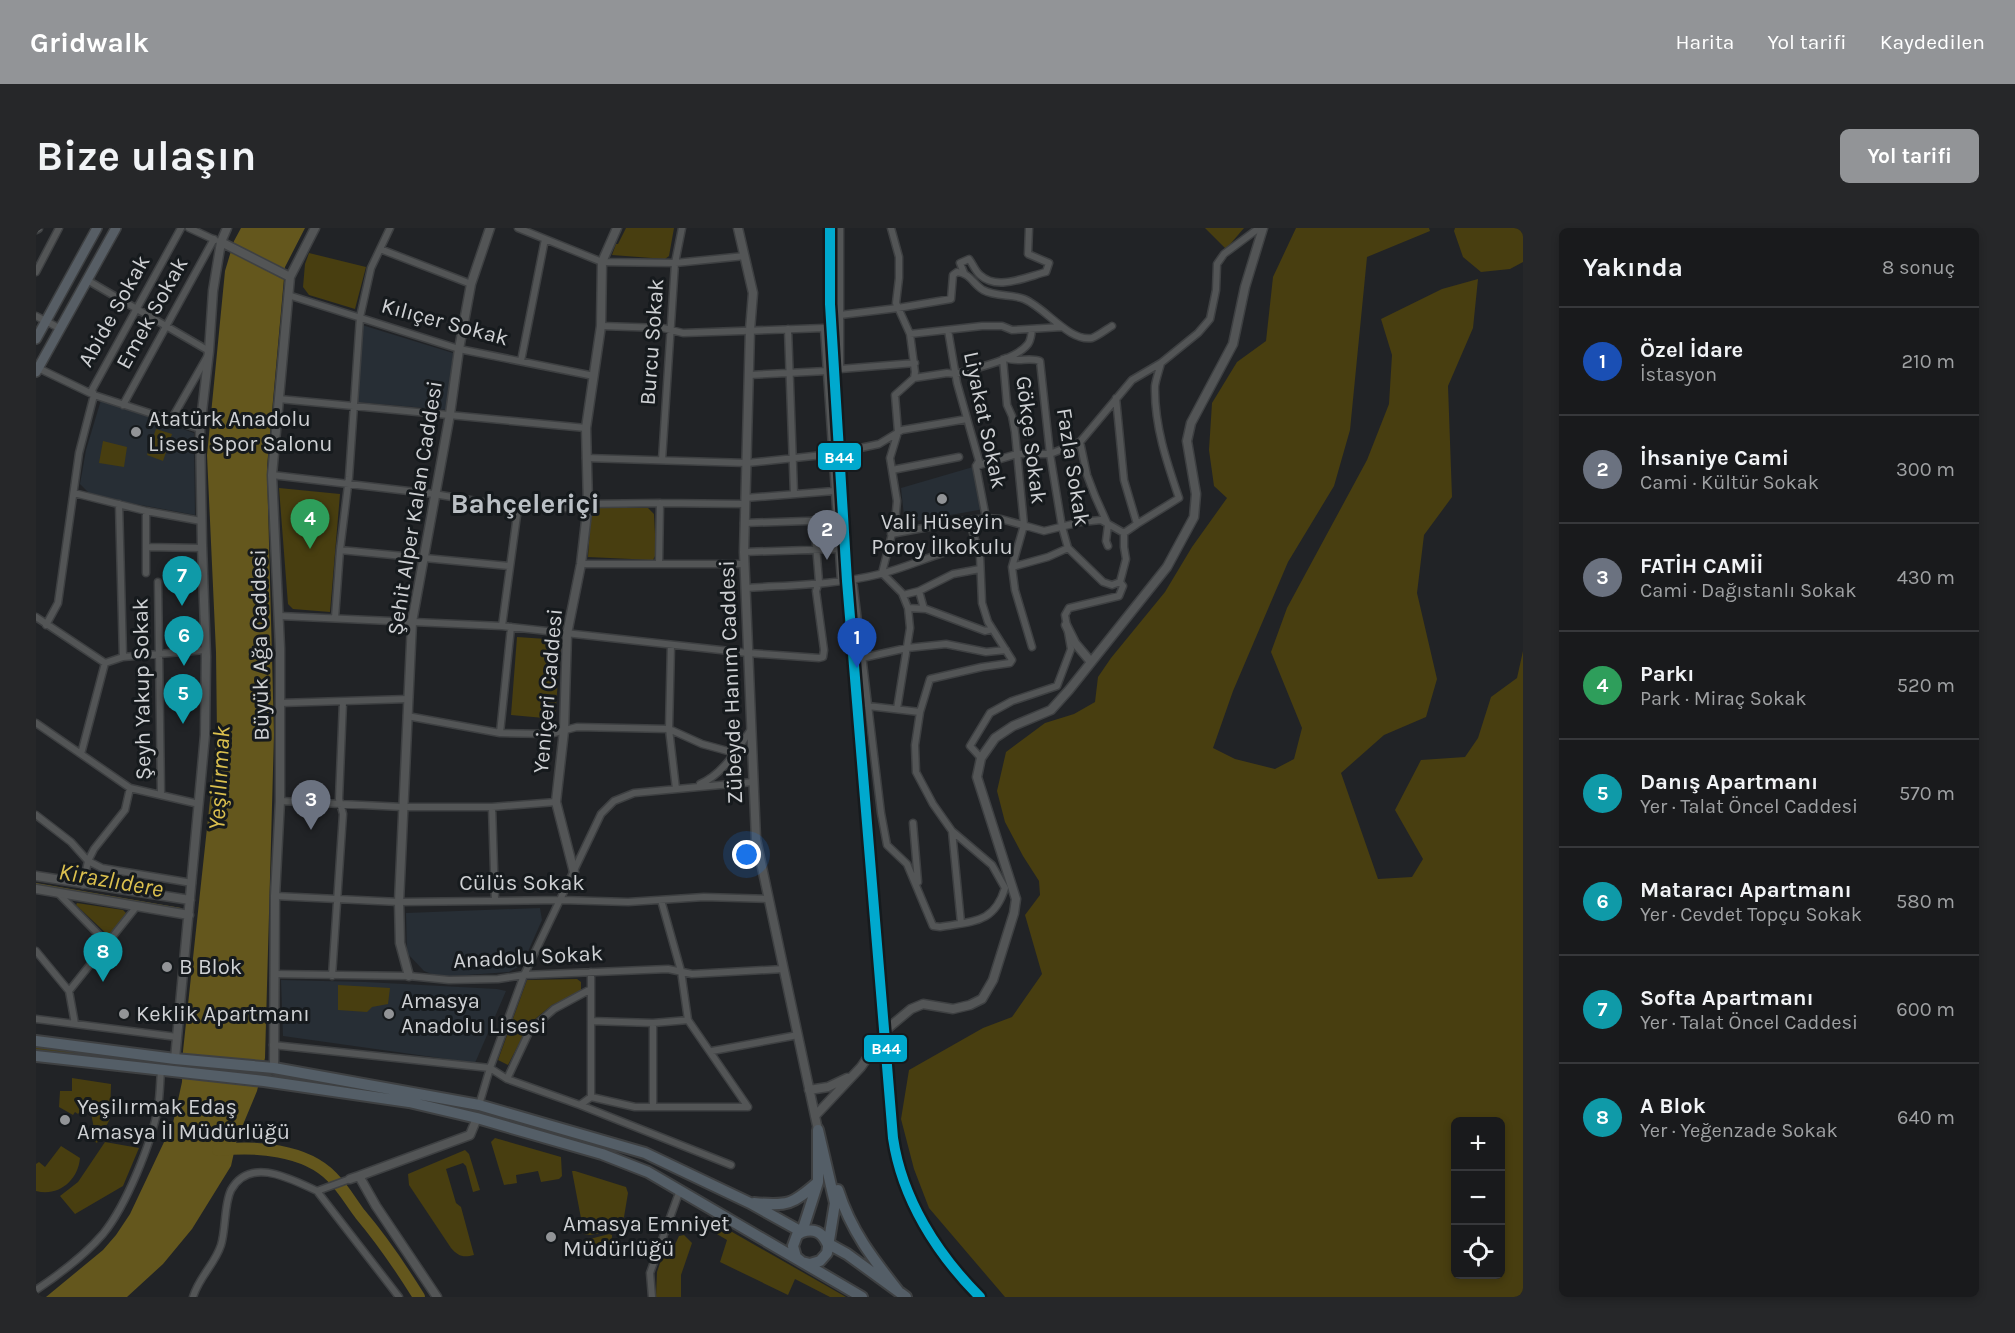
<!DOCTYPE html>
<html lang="tr">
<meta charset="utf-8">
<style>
body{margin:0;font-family:Karla,sans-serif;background:#262729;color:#f1f3f6}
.controls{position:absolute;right:18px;bottom:18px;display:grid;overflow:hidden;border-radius:9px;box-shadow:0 3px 9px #0003}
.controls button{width:54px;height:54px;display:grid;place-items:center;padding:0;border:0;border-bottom:2px solid #37383b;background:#191a1c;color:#f1f3f6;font:30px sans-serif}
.you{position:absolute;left:711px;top:627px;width:21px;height:21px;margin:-15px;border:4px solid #fff;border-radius:50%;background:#1a73e8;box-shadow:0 0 0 9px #1a73e833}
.badge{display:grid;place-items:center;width:39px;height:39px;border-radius:50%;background:#929497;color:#fff;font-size:20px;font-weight:700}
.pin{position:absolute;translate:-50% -50px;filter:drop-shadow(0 2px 3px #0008)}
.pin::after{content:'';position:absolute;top:32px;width:21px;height:18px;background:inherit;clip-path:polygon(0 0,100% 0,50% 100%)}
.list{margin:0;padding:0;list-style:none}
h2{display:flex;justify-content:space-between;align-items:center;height:78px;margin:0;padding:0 24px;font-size:26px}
h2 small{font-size:20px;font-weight:400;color:#9fa1a3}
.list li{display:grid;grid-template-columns:39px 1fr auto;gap:18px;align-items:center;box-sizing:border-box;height:108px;padding:0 24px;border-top:2px solid #37383b}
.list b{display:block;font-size:22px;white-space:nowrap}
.list p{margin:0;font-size:20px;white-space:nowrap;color:#9fa1a3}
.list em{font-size:20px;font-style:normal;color:#9fa1a3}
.icon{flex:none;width:33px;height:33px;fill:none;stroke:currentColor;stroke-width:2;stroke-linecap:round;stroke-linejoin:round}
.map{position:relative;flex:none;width:1487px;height:1069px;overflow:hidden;border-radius:9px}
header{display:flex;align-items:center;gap:36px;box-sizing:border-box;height:84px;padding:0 30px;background:#929497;color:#fff}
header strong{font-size:28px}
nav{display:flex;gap:33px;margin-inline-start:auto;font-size:21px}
.intro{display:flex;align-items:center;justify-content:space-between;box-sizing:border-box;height:144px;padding:0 36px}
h1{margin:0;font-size:42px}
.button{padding:15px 27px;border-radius:9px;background:#929497;color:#fff;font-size:21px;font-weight:700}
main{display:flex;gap:36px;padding:0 36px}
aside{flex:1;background:#191a1c;border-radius:9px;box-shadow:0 3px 9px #0003}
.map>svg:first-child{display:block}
</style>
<header>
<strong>Gridwalk</strong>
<nav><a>Harita</a><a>Yol tarifi</a><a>Kaydedilen</a></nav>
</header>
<div class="intro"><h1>Bize ulaşın</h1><a class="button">Yol tarifi</a></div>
<main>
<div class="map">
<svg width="1487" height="1069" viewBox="0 0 1487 1069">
<rect width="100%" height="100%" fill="#212326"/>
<path fill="#272e35" d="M326,97L417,125L411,182L321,174Z
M65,172L158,205L159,287L56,268L44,256L50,222Z
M937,239L948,281L875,294L868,288L865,260Z
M504,680L506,692L486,737L473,744L403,749L388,743L371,725L370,685Z
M245,752L330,754L461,761L470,763L439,835L247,808Z"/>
<path fill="#483e10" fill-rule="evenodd" d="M590,0H638L633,28L629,31L576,27L580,16H582Z
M1169,0H1208L1190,21Z
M1260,0H1393L1394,3L1331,29L1314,202L1298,258L1252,334L1197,463L1177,520L1199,531L1239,541L1258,531L1266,500L1235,424L1251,380L1331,232L1353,176L1356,127L1345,91L1406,61L1442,51L1437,100L1412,158L1416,269L1388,307L1381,365L1401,451L1390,489L1348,507L1305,545L1342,651L1376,649L1387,631L1359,582L1385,532L1429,529L1442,510L1455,469L1481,450L1487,423V1069H969L893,980L878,941L865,891L873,842L947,800L976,789L1006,746L989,687L1004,667L1003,653L987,628L969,594L961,563L970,524L1009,495L1038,486L1059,474L1062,449L1075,430L1129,364L1156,319L1191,270L1178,258L1173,222L1176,175L1201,134L1230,113L1237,49ZM1420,894H1464V1046H1420Z
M1419,0H1487V34L1474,41L1445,44L1427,29L1418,3Z
M273,25L330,39L319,81L273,67L267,59L269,36Z
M120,201L136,206L127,233L111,227Z
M67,213L91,219L88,239L63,235Z
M243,260L304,266L294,384L257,381L252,376Z
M560,280H612L618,286L620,326L617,332L552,329L555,286Z
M481,409L525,412L519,491L475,487Z
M41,675L87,682L92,687L74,709L40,677Z
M541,751L545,754V764L516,777L493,796L472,837L462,832L491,752Z
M302,757L354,760L352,776L336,779L331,784L302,782Z
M0,818L133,834V840L0,823Z
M36,850L75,856L74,891L61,915L56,912L59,906L55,885L47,880L42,886L39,884L37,887L23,879L24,863H36Z
M459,910L525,929L526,948L523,951L505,954L502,943L480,947L481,955L468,957L455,914Z
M69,914L103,920L87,958L39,986L24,968L42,954Z
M25,918L44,930C42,953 22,969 0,963V936L3,934L9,939Z
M429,922L433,926L444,962L437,964L430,938L427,935L410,941L420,975L425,979L438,1027C427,1030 422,1028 415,1020L373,957L372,946Z
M536,943H539L590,959L592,965L586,1001L554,1007L548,1006Z
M677,993L810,1069H794L759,1051L752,1067L684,1034L691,1012L674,1002Z
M573,1006L576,1007V1023H549L550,1012Z
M648,1007L656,1015L645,1047V1069H620L621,1044L626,1029H633L643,1008Z"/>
<path fill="#64571d" d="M205,0H269L249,39L231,239L238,506L229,830L221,863L201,911L195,938L156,1001L127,1036L91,1069H10L67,1022L80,1007L94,986L137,895L146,854L147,823L181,507L180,424L171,227L189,43L198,13Z"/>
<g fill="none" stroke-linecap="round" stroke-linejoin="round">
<path stroke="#64571d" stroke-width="2" d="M0,656L145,681"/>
<path stroke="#64571d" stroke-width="12" d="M182,922C219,918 269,921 296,949C307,960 315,974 324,986C346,1012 365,1040 383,1069"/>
<defs>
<path id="street" d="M153,0L179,12
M482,0L566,34L639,35L709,28
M804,0V87
M344,21L435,56
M0,44L23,0
M928,45L924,35L933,31C937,36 939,43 944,47C961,63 990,49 1010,44L1013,35L992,26L993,0
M51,52L173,123
M252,67L423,121L558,148
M0,88L25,101
M565,98L627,100L647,105L788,100L805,353
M752,101L758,266
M912,102L921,155L943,233L940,238L950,290
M874,106L946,98H966L976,102L1026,99
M970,130C981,135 993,129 1004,133L1014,226L1026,299L1032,320L1067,354L1076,357L1084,354
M967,131L971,177L976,188L979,204L988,297L976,339L979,362L996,419
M485,133L509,11
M879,135L804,141V87L862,80L915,71L917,47L921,44C934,45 937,56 947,62C960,69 976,66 988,71C1010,80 1033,114 1056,110C1062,108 1071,101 1076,98
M2,140L58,167L135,192L171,129
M713,147L791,143
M878,150L911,145L920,146C939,140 980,132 992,116C995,112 995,107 996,102
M243,171L550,200
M87,177L178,11
M135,192L164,201
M1044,214L1051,247L1059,268L1072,297L1070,313L1072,318
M550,230L711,235L796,226L843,216L866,202L931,191
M626,232L639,35L646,0
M940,238L981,226H1014L1044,214L1096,152L1125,135L1162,105L1174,91L1180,62L1181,36L1188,26L1223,0
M856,242L923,229
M236,247L398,266L482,280H544L552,276L624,275L709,276
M38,265L110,283L165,293
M709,270L798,263
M83,276L87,429
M110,283V345
M708,295L800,292
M1101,296L1143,270C1131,235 1118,197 1119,158C1120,151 1123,143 1125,135
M855,306L920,294L950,290L965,291L1008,303L1045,294L1065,292L1088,305
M110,319L166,320
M304,322L473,338
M708,324L802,321
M545,336H709
M623,336L624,275
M976,339L1012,329L1032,320
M846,345L859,294L861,273L854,230L862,204L859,167L878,150L879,144L874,106L860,75L863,50V29L855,0
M846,345L866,365L872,380L890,381L949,403L956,401
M817,352L845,585L851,617L871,636L897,698L904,699C937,693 958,696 969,660L956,637L916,603
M122,354L125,567
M710,360C754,357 800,357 844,346C877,338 907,321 941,317
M883,363L888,381
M867,367L883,363L917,346L944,341
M244,388L466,398L712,425L783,430L787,429L788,422L780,363L783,354L778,292
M0,389L69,435L87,429L169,422
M299,390L304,322L313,249L324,89L335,40L354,0
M10,397L22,375L43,225L58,167L56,162L145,0
M466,398L482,280
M635,417L633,501L640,561
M826,430L871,420L910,416L950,424L970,422
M244,475L372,471
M832,478L884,484
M861,481L874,400L872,380
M371,488L464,505L514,506L541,499L633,501L666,516L699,525
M0,495L94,560L163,576
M464,505L475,399
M45,526L69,435
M945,530L934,518L954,485L976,473L1021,458L1035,421L1029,387L1033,380L1083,368L1087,358L1084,354L1090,331L1088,319V305L1101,296L1088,252L1080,170
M664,556C687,546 700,523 714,503
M244,573L367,579H456L520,574
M456,579L459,672
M0,587L35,614L52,633L66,640L156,655
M877,595L882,654
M47,657L52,633L58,621L89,582L94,560
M22,665L72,716
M239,668L363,674L526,672L592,674L668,669L733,671
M625,672L645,743L652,792L712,879
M925,695L916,603L897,576L880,544L879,517L884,484L894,451L946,439L974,435L976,432L952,394L946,375L944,328L933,292
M0,723L33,763L39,796
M238,746L373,748L413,752L462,751L488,747L632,741L656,746L748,741
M296,748L307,586L303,571L307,474
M33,763L101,678
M0,791L141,809
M555,793L617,795L652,792
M617,795V879
M237,817L454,840L471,851L544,877L555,869L599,879H712
M676,823L762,807
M471,851L494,802L518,781L555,761
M555,869V744
M443,877L454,840L488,747L565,586L578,573L598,565L717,554
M544,877L695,937
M281,963L363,1069
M0,1062C24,1046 48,1028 67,1006C90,978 116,914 122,879C124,867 124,854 125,842
M157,1069C163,1049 179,1036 185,1017C190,1001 188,976 195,962C214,928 255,951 281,963L314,951
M616,1069L614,1045L644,962"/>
<path id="secondary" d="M702,0L717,65L714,102L708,324L720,611L782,902
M0,1L2,0
M185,14L254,49
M1030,397L1039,415L1055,434
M538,644L520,574L528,503L531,406L545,336L552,276L550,200L565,98L566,34L581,0
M0,648L154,672
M0,661L153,687
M373,748L364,715L363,674L376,394L414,186L423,121L435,56L454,0
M139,831L169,507L170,429L166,317L164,201L173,123L177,63L185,14L191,0
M238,840L239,668L244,573V420L236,247L254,49L279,0
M773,862L792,859L811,850
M779,888L825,839L851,801L875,781L887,776L917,781L934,777L946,771L957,752L978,685L980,671L941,549L945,530L959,510L977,498L1015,482L1033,462L1131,339L1158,289L1160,266L1151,213L1155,195L1197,116L1209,59L1227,0
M314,951L323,948
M401,1069L340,978L323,948L434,907L441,890"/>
<path id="primary" d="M0,111L61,0
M0,144L80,0"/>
<path id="highway" d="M0,813L139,831L238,840L443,877L609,925L714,975L766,1004
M0,828L228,853L373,874L441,890L566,926L612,944L826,1069
M782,902L799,975L791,1025L784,1033L774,1036L766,1034L760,1029L757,1018L761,1007L766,1004L782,954Z
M802,962C815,1003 837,1031 863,1064
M718,975C752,978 756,977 782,954
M766,1004C778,1000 786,1004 791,1015
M791,1015L811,1026L870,1069"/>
</defs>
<use href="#street" stroke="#3e4042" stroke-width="9"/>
<use href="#secondary" stroke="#3e4042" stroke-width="11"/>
<use href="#primary" stroke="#3e4042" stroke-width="12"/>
<use href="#highway" stroke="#3e4042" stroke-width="14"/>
<use href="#street" stroke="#535556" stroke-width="6"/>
<use href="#secondary" stroke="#535556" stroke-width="8"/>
<use href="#primary" stroke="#575e65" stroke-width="9"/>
<use href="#highway" stroke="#545e67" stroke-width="10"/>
<defs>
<path id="rail-1" d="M794,0V76L811,353L857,910C866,971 901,1026 944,1069"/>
</defs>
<use href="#rail-1" stroke="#161a1d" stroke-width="15"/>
<use href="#rail-1" stroke="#00a9ce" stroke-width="10"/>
</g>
<g fill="#929497" stroke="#161a1d" stroke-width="2">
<circle cx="100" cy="204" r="6"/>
<circle cx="906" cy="271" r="6"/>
<circle cx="131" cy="739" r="6"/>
<circle cx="88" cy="786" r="6"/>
<circle cx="353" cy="786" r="6"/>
<circle cx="29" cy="892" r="6"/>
<circle cx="515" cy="1009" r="6"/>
</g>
<g text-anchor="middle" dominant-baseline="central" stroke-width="6" stroke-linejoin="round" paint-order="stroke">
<g font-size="22" fill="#cfd1d4" stroke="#161a1d">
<text transform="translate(78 83) rotate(-61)">Abide Sokak</text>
<text transform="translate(116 85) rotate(-61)">Emek Sokak</text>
<text transform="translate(409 94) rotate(15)">Kılıçer Sokak</text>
<text transform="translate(616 114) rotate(-86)">Burcu Sokak</text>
<text transform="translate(949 192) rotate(78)">Liyakat Sokak</text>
<text transform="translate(995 212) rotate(83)">Gökçe Sokak</text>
<text transform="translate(1037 239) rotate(81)">Fazla Sokak</text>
<text transform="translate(379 280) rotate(-81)">Şehit Alper Kalan Caddesi</text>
<text transform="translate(224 417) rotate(-91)">Büyük Ağa Caddesi</text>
<text transform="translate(695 454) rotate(-92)">Zübeyde Hanım Caddesi</text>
<text transform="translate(106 461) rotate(-91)">Şeyh Yakup Sokak</text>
<text transform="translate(512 463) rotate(-85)">Yeniçeri Caddesi</text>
<text x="486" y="655">Cülüs Sokak</text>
<text transform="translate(492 729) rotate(-3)">Anadolu Sokak</text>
</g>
<g font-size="22" fill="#cfd1d4" stroke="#161a1d" text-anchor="start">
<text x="112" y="191">Atatürk Anadolu<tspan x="112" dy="25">Lisesi Spor Salonu</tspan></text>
<text x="906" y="294" text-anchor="middle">Vali Hüseyin<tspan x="906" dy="25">Poroy İlkokulu</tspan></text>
<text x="143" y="739">B Blok</text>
<text x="365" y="773">Amasya<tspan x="365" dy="25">Anadolu Lisesi</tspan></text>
<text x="100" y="786">Keklik Apartmanı</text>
<text x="41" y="879">Yeşilırmak Edaş<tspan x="41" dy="25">Amasya İl Müdürlüğü</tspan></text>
<text x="527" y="996">Amasya Emniyet<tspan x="527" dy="25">Müdürlüğü</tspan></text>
</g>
<g font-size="24" font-style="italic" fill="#dbc04e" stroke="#161a1d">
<text transform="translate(183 550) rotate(-87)">Yeşilırmak</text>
<text transform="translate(75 652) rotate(10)">Kirazlıdere</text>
</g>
<g font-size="28" font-weight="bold" fill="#bbc0c5" stroke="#161a1d">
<text x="489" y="275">Bahçeleriçi</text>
</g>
</g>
<g stroke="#161a1d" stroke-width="2">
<rect x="781" y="214" width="45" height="29" rx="6" fill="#00a9ce"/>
<rect x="827" y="806" width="45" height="29" rx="6" fill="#00a9ce"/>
</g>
<g font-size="16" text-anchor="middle" font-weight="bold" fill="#fff">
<text x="803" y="235">B44</text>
<text x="850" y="826">B44</text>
</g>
</svg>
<div class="controls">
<button>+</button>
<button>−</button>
<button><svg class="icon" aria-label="locate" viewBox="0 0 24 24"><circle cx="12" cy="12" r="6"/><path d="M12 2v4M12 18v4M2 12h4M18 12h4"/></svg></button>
</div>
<div class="you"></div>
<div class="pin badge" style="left:821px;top:440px;background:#1a4fb4">1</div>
<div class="pin badge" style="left:791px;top:332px;background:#6b7280">2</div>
<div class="pin badge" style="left:275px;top:602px;background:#6b7280">3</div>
<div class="pin badge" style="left:274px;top:321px;background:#2e9e5b">4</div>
<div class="pin badge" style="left:147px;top:496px;background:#0f9aa8">5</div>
<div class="pin badge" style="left:148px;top:438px;background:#0f9aa8">6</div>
<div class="pin badge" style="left:146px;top:378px;background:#0f9aa8">7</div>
<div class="pin badge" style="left:67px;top:754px;background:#0f9aa8">8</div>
</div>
<aside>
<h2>Yakında<small>8 sonuç</small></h2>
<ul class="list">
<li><span class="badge" style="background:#1a4fb4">1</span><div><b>Özel İdare</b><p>İstasyon</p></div><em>210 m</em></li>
<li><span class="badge" style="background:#6b7280">2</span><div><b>İhsaniye Cami</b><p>Cami · Kültür Sokak</p></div><em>300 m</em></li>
<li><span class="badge" style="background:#6b7280">3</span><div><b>FATİH CAMİİ</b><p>Cami · Dağıstanlı Sokak</p></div><em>430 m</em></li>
<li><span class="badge" style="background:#2e9e5b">4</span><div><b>Parkı</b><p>Park · Miraç Sokak</p></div><em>520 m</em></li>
<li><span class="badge" style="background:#0f9aa8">5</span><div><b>Danış Apartmanı</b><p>Yer · Talat Öncel Caddesi</p></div><em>570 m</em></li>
<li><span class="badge" style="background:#0f9aa8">6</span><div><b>Mataracı Apartmanı</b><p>Yer · Cevdet Topçu Sokak</p></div><em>580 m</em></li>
<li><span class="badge" style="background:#0f9aa8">7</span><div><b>Softa Apartmanı</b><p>Yer · Talat Öncel Caddesi</p></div><em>600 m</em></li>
<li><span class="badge" style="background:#0f9aa8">8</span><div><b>A Blok</b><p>Yer · Yeğenzade Sokak</p></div><em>640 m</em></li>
</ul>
</aside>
</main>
